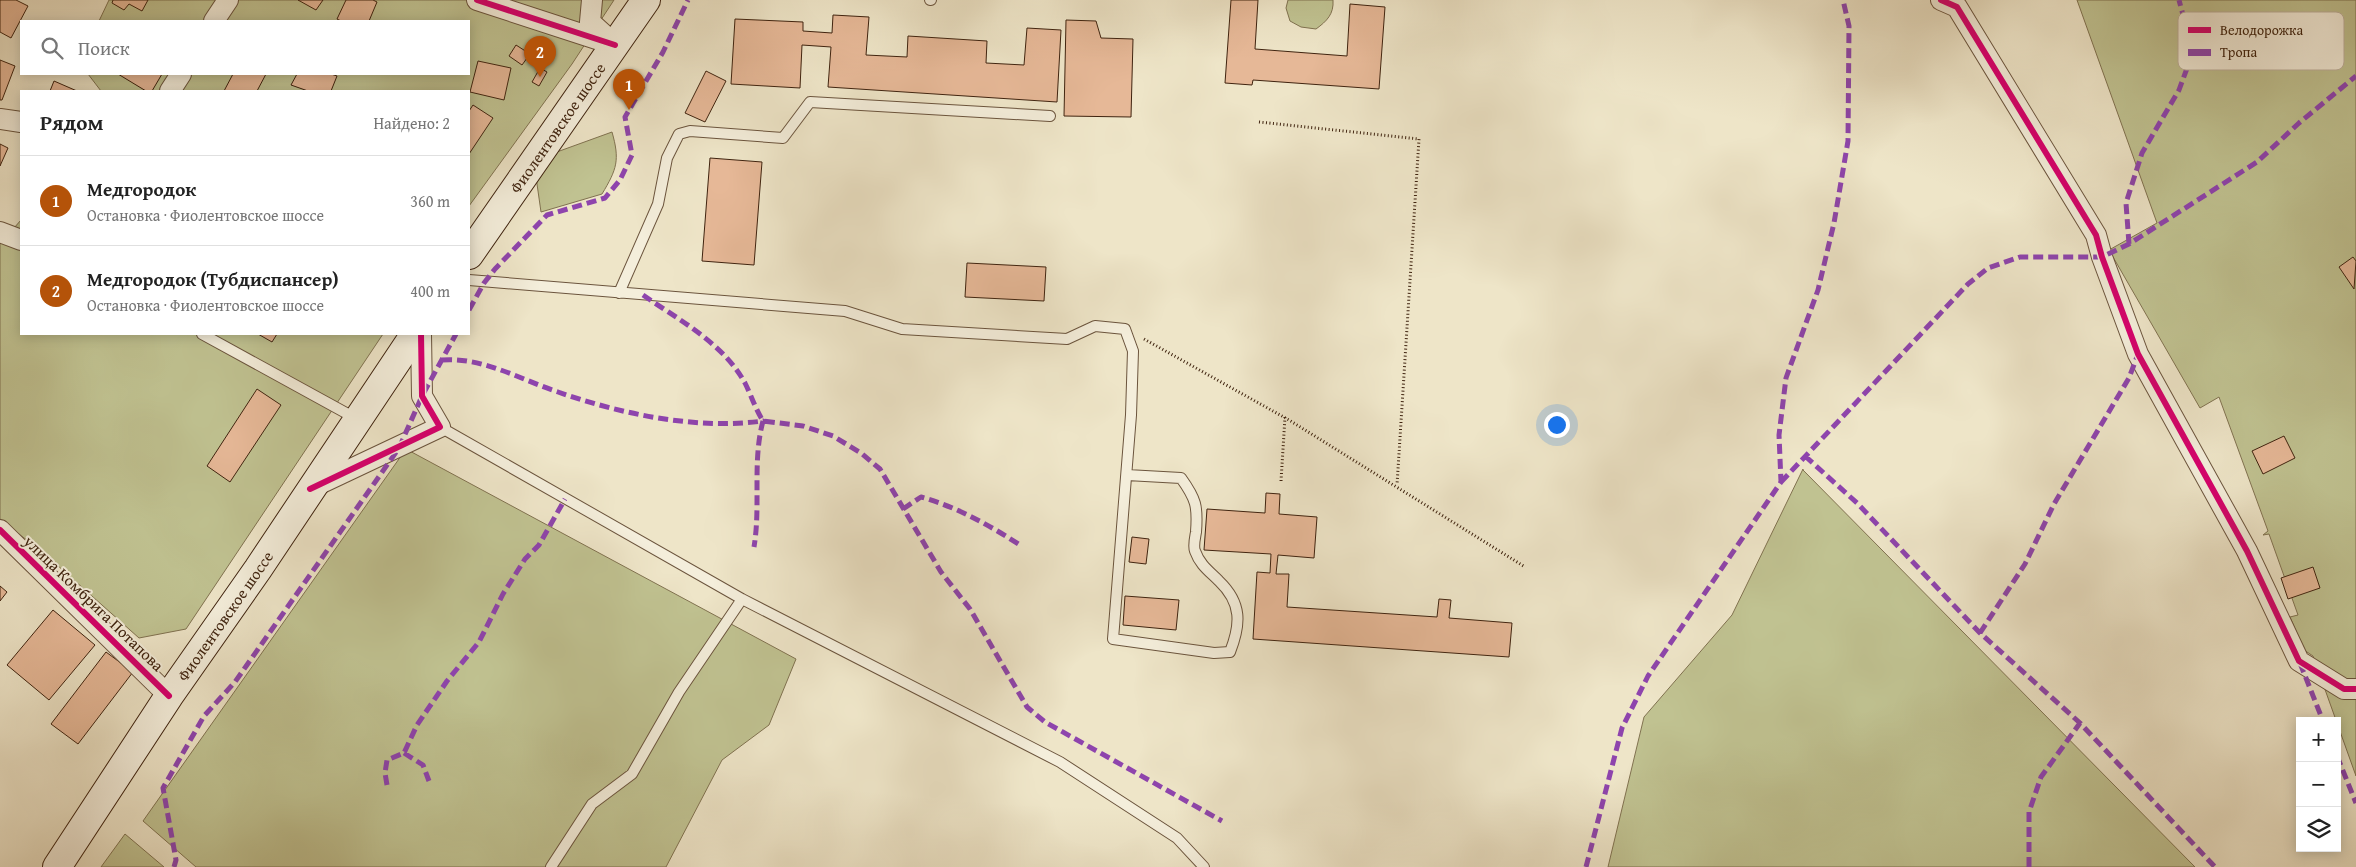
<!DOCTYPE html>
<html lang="ru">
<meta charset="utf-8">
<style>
body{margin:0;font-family:"Gentium Book Plus",serif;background:#f6f6f6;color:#222}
.controls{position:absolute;right:15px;bottom:15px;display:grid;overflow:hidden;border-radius:0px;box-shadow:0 2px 12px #0003}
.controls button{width:45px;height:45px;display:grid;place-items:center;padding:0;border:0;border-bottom:1px solid #e0e0e0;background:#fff;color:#222;font:25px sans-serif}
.you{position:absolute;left:1556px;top:424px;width:18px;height:18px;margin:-12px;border:4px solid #fff;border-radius:50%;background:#1a73e8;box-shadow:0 0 0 8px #1a73e833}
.badge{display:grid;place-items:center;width:32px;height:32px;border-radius:50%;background:#b45309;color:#fff;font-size:16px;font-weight:700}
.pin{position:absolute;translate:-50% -41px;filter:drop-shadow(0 1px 2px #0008)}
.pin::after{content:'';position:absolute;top:26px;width:18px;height:15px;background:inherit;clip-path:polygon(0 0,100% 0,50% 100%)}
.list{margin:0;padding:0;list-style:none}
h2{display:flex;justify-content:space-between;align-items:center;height:65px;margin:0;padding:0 20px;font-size:21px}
h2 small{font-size:16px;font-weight:400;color:#767676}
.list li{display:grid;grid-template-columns:32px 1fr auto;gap:15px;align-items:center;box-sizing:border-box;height:90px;padding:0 20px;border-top:1px solid #e0e0e0}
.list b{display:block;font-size:19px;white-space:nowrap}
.list p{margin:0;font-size:16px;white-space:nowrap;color:#767676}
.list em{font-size:16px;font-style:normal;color:#767676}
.icon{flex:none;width:28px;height:28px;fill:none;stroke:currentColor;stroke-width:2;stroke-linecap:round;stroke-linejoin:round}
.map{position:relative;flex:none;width:2356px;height:867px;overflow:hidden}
.search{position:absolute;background:#fff;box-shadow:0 2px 12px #0003;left:20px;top:20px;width:450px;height:55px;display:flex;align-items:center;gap:12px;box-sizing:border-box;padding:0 18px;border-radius:0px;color:#767676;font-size:19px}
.panel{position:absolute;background:#fff;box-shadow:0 2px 12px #0003;left:20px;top:90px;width:450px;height:245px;border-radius:0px}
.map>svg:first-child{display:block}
</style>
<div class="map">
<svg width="2356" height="867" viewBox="0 0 2356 867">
<rect width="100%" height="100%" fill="#eee5c8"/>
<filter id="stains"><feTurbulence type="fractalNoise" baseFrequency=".004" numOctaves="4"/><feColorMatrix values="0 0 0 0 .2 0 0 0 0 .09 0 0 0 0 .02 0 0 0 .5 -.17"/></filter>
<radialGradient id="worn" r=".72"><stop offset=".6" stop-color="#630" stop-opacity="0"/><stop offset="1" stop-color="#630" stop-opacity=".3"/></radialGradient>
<path fill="#c0c291" stroke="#807250" d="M109,0H614L572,64L469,206V91H101L88,74H469V21H99Z
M1288,0H1333C1334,14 1327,21 1316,29L1301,27L1290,21L1286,8Z
M2077,0H2356V776L2313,656L2304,650L2290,617L2298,615L2269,534L2263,535L2268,531L2219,397L2200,408L2109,250L2157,223Z
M612,132C620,160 617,169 602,194L541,212L536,177L543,157Z
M21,220V334H383L186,629L139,638L47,556L0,519V244Z
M406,449L796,659L769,725L722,760L666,867H196L143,821Z
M1803,469V470L2195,867H1608L1644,717L1732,615Z
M125,834L164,867H101Z"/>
<path fill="#e6b897" stroke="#3f230f" d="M0,0H16L28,6L11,38L0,32Z
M113,0H148L142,11L129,4L124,10L112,3Z
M298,0H323L316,10Z
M346,0H373L377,2L369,21H341L337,19Z
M1231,0H1258L1255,49L1347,56L1350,4L1385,7L1379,89L1253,80L1252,85L1225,83Z
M833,15L869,17L866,55L907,57L908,36L987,41L986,63L1024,65L1027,28L1061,30L1057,102L828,87L831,47L802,45L800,88L731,84L735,19L803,22V31L832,33Z
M1066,20L1096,21L1101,38L1133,39L1131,117L1064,116Z
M516,45L530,54L522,65L509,56Z
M0,60L15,66L2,100H0Z
M478,61L511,68L504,100L470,92Z
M540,68L547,72L539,86L532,82Z
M706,71L726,81L705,122L685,113Z
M118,74H162L152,91H146Z
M233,74H266L257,91H224Z
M297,74H331L337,76L331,91H308L291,85Z
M54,81L77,91H50Z
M473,105L493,118L469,154V111Z
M0,144L8,148L0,166Z
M710,158L762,162L754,265L702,261Z
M2353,257L2356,261L2354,289L2339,267Z
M967,263L1046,267L1044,301L965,297Z
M258,334H277L272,342Z
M257,389L281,405L230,482L207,466Z
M2284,436L2295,458L2263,474L2252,451Z
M1266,493L1280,494L1279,514L1317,517L1314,558L1278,555L1276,574H1289L1287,607L1437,617L1439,599L1451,600L1449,618L1512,623L1509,657L1253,639L1257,572L1270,573L1271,554L1204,550L1207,509L1265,513Z
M1132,537L1149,539L1146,564L1129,562Z
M2313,567L2320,588L2288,599L2281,578Z
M0,586L7,592L0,601Z
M1125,596L1179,600L1176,630L1123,625Z
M53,610L95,645L49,700L7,665Z
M106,652L133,672L78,744L51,724Z"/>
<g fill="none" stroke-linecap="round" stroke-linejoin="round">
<defs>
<path id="service" d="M930,0H931
M469,280L845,311L902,329L1067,339L1095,326L1125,329L1133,351L1131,415L1113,639L1214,653L1230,652C1241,624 1242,603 1219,581C1209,571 1200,565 1195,551C1193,546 1195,538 1196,532C1198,506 1196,499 1181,478L1127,475
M619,293L658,204L667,158L679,134L690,131L783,138L810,102L1050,116
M202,334L357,419
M440,427L742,599L1060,762L1177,838L1204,867
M551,867L592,804L632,774L679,692L742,599"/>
<path id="minor" d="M477,0L615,45
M592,0L590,22L611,41
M1941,0L1957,7L2096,235L2102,257L2138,354L2247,551L2299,661L2344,689H2356
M214,21L228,0
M170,91L181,74
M0,119L21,122
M0,232L21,240
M313,487L440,427L422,396L421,334
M0,530L169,696"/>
<g id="secondary">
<path id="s1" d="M469,255L646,0"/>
<path id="s2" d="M57,867L169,696L258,569L415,334"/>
</g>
</defs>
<use href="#service" stroke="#6b543d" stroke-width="12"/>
<use href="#minor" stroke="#6b543d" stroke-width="22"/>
<use href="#secondary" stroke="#3f230f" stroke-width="30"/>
<path stroke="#3f230f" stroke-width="3" stroke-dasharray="1 2.5" stroke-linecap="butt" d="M1259,122L1419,139L1397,485
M1144,339L1289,420L1525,567
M1281,481L1285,417"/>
<use href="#service" stroke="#f4eedb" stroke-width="10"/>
<use href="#minor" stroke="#f4eedb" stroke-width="20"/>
<use href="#secondary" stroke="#f4eedb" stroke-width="28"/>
<path stroke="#8e44ad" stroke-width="5" stroke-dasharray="10 5" stroke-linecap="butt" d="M2129,244L2126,203L2142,153L2179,90L2193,52L2179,0
M643,295C679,320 723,343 745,383C751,395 755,408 763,421L803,426L833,436L861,453L880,469L941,572L970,609L1027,707L1045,722L1222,821
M469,310L484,283L495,269L547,215L605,198L620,180L632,155L625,117L663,52L688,0
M442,360C483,357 519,379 558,392C621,414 696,430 763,421C752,462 761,505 754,547
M1805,456L1857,503L1980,633L2080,723L2215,867
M1781,482L1968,284L1988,268L2020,257H2102L2129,244L2257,162L2299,123L2356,76
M903,509L921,497C957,507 989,525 1020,545
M1980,633L2025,564L2054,504L2129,378L2138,354
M2300,663L2323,721
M404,753L423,765L429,781
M2337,756L2356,803
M387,785L385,773L387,760L404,753L417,725L447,681L479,642L503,594L525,559L539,545L565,499
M174,867L176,860L163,788L204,716L235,682L399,448L422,396L456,334
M1586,867L1622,728L1648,676L1781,482L1779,435L1786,378L1818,290L1834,223L1848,141L1849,26L1843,0
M2029,867V812L2041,777L2080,723"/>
<defs>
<path id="cycleway" d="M477,0L615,45
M1941,0L1957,7L2096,235L2102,257L2138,354L2247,551L2299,661L2344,689H2356
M310,489L440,427L422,396L421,334
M0,530L169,696"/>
</defs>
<use href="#cycleway" stroke="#f4eedb" stroke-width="9"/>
<use href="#cycleway" stroke="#d6006c" stroke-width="6"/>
</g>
<g text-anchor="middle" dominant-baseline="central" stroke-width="4" stroke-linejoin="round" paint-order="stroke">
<g font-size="16" fill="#3f230f" stroke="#f4eedb">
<text stroke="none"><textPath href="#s1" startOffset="155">Фиолентовское шоссе</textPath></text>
<text transform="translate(94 603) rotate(44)">улица Комбрига Потапова</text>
<text stroke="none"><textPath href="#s2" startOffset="302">Фиолентовское шоссе</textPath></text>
</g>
</g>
<rect x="2178" y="12" width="166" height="58" rx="8" fill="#f4eedb" stroke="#beb19e" stroke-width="1"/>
<rect x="2188" y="27" width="23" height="6" fill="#d6006c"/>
<rect x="2188" y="49" width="23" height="7" fill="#8e44ad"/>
<g font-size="14" fill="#3f230f">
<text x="2220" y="35">Велодорожка</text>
<text x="2220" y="57">Тропа</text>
</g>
<rect width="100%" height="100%" filter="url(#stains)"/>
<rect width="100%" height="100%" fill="url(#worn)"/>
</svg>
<div class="controls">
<button>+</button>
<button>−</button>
<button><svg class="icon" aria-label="layers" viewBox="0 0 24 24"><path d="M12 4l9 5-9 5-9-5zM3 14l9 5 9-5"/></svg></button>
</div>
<div class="you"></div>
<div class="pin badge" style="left:629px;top:110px">1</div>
<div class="pin badge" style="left:540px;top:77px">2</div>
<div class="search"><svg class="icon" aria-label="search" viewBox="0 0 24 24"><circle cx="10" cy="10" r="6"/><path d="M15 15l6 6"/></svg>Поиск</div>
<section class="panel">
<h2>Рядом<small>Найдено: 2</small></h2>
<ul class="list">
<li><span class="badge">1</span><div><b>Медгородок</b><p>Остановка · Фиолентовское шоссе</p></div><em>360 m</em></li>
<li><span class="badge">2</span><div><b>Медгородок (Тубдиспансер)</b><p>Остановка · Фиолентовское шоссе</p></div><em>400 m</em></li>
</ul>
</section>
</div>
